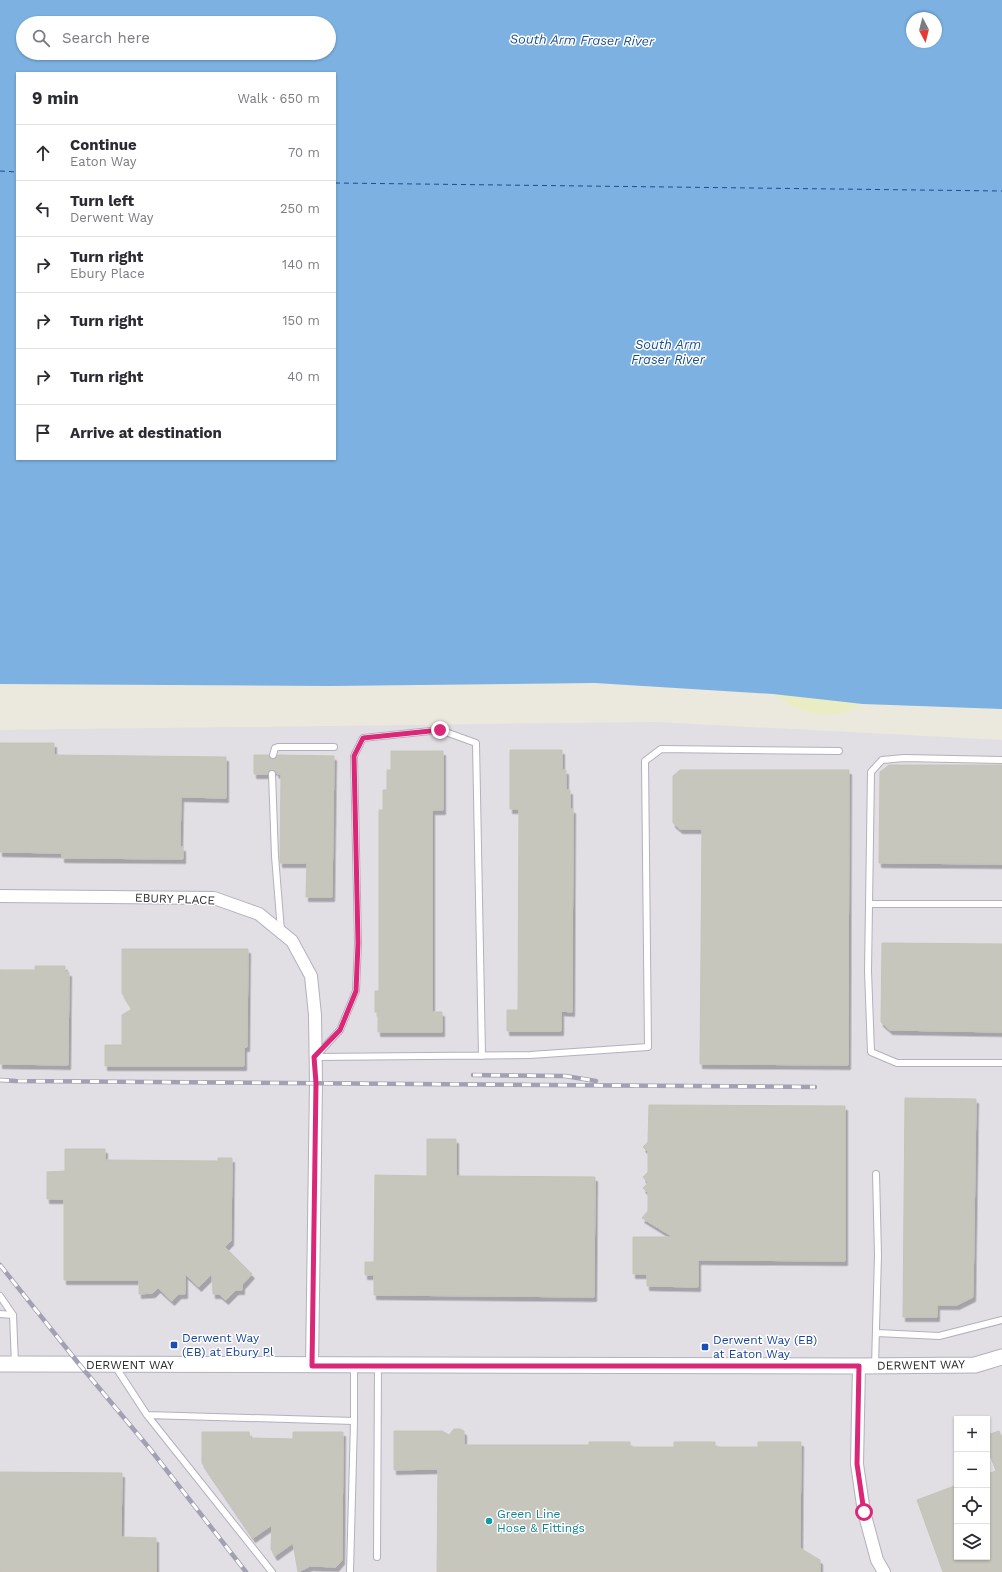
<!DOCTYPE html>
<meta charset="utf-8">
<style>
body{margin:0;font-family:"Work Sans",sans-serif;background:#f2f2f3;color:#2b2b33}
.controls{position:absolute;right:12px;bottom:12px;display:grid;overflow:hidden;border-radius:0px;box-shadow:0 1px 3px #0004}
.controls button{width:36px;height:36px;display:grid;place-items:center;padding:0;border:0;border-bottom:1px solid #e1e1e2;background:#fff;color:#2b2b33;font:20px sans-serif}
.compass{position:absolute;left:906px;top:12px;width:36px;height:36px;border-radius:50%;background:#fff;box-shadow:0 1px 3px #0004;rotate:173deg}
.stop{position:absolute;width:12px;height:12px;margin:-9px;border:3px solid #db2777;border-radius:50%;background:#fff}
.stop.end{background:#db2777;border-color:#fff;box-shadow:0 1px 4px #0008}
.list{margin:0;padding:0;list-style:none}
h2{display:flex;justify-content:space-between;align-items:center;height:52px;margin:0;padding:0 16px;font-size:17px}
h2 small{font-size:13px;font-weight:400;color:#7c7c81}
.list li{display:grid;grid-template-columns:26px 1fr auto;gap:12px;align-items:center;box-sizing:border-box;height:56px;padding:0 16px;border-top:1px solid #e1e1e2}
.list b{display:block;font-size:15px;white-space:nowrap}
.list p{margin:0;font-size:13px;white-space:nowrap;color:#7c7c81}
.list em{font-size:13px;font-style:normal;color:#7c7c81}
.icon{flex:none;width:22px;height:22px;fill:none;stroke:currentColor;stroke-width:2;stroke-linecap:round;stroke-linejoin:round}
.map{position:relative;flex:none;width:1002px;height:1572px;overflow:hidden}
.search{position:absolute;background:#fff;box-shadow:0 1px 3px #0004;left:16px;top:16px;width:320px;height:44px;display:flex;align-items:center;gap:10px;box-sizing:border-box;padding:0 14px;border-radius:22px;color:#7c7c81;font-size:15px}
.panel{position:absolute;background:#fff;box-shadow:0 1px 3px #0004;left:16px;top:72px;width:320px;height:388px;border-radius:0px}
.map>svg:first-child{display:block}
</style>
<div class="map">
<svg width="1002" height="1572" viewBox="0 0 1002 1572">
<defs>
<filter id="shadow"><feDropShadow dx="2.5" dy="4.5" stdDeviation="0" flood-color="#0004"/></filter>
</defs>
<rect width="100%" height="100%" fill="#ebe8de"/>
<path fill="#e1dee4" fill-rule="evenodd" d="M655,722L1002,740V1572H0V730ZM957,1419H987V1557H957Z"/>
<path fill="#eaedc4" d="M773,694L871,696C853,715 826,719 802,710C792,707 782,699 773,694Z"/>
<path fill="#7cb1e2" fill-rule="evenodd" d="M0,0H1002V709L863,704L773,694L595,683L328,686L0,684ZM912,18H936V42H912ZM23,23H329V53H23ZM17,73H335V459H17Z"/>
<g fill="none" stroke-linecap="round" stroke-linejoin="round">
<path stroke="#1b4e8e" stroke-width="1" stroke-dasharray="5 4" stroke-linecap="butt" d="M0,171L17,172
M335,183L1002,191"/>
</g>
<path fill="#c7c6bc" stroke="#c6c4b8" filter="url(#shadow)" d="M0,743H54V755L226,757V798L181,797L180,847H183V859L62,858V853L0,852Z
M510,750H562V770H566V790H570V809H573L572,1012L561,1011V1031H507V1010H518L519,809H510Z
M391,751H443V810H432V1012H442V1032H378V1012H375V991H379V810H383V790H387V770H391Z
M254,755H269L270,758L274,759L278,755L334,756L332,897H306L307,863H280L281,774H277L276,771L272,770H269L268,774H254Z
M889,765H1002V864L879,863L880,772Z
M680,770H849L848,1065L700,1064L702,829H680L673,823V776Z
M882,943L1002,944V1032L890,1030L881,1022Z
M122,949H248L247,1047H244V1066H105V1045H122V1015L132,1009L122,993Z
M35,966H65V972H69L68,1065L0,1064V970H35Z
M905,1098L976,1099L973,1297L957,1305H937V1317H903Z
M649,1105L845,1106V1261L698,1260V1287L647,1286V1274H633V1237H673L642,1218L648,1211V1193L643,1188L648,1183L643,1177L648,1172V1152L643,1147L648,1142Z
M427,1139H456V1176L595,1177L594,1297L374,1295V1275H365V1262H374L375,1175L427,1176Z
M65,1149H105V1160L218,1161V1158H232L231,1241L225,1247L252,1274L242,1285V1290H236L226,1300L219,1294H213L212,1274L199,1287L185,1274V1294H179L172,1301L158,1288L153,1293L139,1294V1280H64V1199H47V1172L65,1171Z
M454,1429H460L464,1431V1445H589V1442H630V1447H674V1442H715V1447H758V1442H801L800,1548L820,1560V1572H437L438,1469L394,1470V1431H442L449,1435Z
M999,1431L1002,1438V1572H943L917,1500L957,1485V1557H987V1474L996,1471L987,1447V1440L990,1434Z
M202,1432H249L250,1438L293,1439V1432H343L342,1560L336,1567L310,1566L298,1572L293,1543L275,1556L271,1549L272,1525L253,1538L202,1463Z
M0,1472L122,1473L121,1537L156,1538V1572H0Z"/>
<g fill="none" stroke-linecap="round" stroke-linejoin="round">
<defs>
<path id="service" d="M273,755L275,748L278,747H334
M1002,760L904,758L882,760L871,772L868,971L871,1052L897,1063H1002
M272,774L275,856L281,931
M869,904H1002
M317,1055L340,1030L356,991L358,943L354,756L363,738L440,730L476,743L482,1056
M315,1057L530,1055L648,1047L645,761L661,749L839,751
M0,1296L13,1315
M0,1314L13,1315L15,1364
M877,1333L939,1336L1002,1320
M115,1366L147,1415L354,1421V1366
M875,1366L878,1255L876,1174
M147,1415L272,1572
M377,1557L378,1366
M350,1572L354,1421"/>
<path id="minor" d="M0,896L214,898L259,914L292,941L311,976L315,1015L316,1083L312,1366
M859,1366L857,1464L864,1512L877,1560L884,1572"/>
<path id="tertiary" d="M0,1364L859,1366L975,1365L1002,1357"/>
</defs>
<use href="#service" stroke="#b2b1bd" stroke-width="8"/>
<use href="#minor" stroke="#b2b1bd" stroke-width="14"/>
<use href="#tertiary" stroke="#b2b1bd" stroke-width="17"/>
<use href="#service" stroke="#fff" stroke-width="6"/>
<use href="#minor" stroke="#fff" stroke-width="12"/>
<use href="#tertiary" stroke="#fff" stroke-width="15"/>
<defs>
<path id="rail" d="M473,1075L565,1076L596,1081
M0,1080L16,1081L815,1087
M0,1265L79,1364L150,1449L246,1572"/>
</defs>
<use href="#rail" stroke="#a2a1b3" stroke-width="4.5"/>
<use href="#rail" stroke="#fff" stroke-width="3" stroke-dasharray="9" stroke-linecap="butt"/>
</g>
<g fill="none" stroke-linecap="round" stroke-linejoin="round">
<path stroke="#db2777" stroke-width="5" d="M440,730L363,738L354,756L358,943L356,991L340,1030L314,1057L316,1083L312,1366H859L857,1464L864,1512"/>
</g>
<g fill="#1a4fb4" stroke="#fff" stroke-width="1.5">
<rect x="170" y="1341" width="8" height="8" rx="2"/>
<rect x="701" y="1343" width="8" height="8" rx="2"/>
</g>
<circle fill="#0f9aa8" stroke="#fff" stroke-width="1.5" cx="489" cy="1521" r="4"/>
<g text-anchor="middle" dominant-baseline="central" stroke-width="3" stroke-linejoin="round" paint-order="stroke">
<g font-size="12" fill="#2b2b2b" stroke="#fff">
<text transform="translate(175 899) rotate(2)">EBURY PLACE</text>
<text x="130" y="1365">DERWENT WAY</text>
<text transform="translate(921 1365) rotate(-1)">DERWENT WAY</text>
</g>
<g font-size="12" fill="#164399" stroke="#fff" text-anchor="start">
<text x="182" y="1338">Derwent Way<tspan x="182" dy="14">(EB) at Ebury Pl</tspan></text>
<text x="713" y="1340">Derwent Way (EB)<tspan x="713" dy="14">at Eaton Way</tspan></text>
</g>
<g font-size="12" fill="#0d838f" stroke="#fff" text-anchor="start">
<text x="497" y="1514">Green Line<tspan x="497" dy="14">Hose &amp; Fittings</tspan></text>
</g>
<g font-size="13" font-style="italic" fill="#1b4e8e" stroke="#fff">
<text transform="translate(582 40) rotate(1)">South Arm Fraser River</text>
<text x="668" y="344">South Arm<tspan x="668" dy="15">Fraser River</tspan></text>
</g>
</g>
</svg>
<div class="controls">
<button>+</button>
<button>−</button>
<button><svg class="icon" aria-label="locate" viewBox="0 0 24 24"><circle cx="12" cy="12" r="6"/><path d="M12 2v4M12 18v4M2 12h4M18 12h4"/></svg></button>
<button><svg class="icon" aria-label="layers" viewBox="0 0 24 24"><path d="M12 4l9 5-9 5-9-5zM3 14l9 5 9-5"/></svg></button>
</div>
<svg class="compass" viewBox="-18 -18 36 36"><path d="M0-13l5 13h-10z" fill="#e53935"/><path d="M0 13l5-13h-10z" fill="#7c7c81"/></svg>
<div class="stop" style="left:864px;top:1512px"></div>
<div class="stop end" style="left:440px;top:730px"></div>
<div class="search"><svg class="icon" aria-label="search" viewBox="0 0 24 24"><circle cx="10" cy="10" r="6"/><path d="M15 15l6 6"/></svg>Search here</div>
<section class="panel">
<h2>9 min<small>Walk · 650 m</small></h2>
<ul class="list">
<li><svg class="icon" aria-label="ahead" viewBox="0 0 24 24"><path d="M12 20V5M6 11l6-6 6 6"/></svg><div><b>Continue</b><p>Eaton Way</p></div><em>70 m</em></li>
<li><svg class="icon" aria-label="left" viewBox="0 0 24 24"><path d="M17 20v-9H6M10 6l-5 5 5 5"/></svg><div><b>Turn left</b><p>Derwent Way</p></div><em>250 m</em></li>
<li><svg class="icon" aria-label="right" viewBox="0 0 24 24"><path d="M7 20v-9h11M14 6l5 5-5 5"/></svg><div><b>Turn right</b><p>Ebury Place</p></div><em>140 m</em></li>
<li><svg class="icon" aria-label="right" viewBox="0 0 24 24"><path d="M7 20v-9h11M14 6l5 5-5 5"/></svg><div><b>Turn right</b></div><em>150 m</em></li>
<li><svg class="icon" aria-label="right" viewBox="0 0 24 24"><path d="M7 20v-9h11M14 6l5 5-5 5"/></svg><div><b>Turn right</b></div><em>40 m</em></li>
<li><svg class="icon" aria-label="arrive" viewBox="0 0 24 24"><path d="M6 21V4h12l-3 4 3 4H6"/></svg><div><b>Arrive at destination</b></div></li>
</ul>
</section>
</div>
